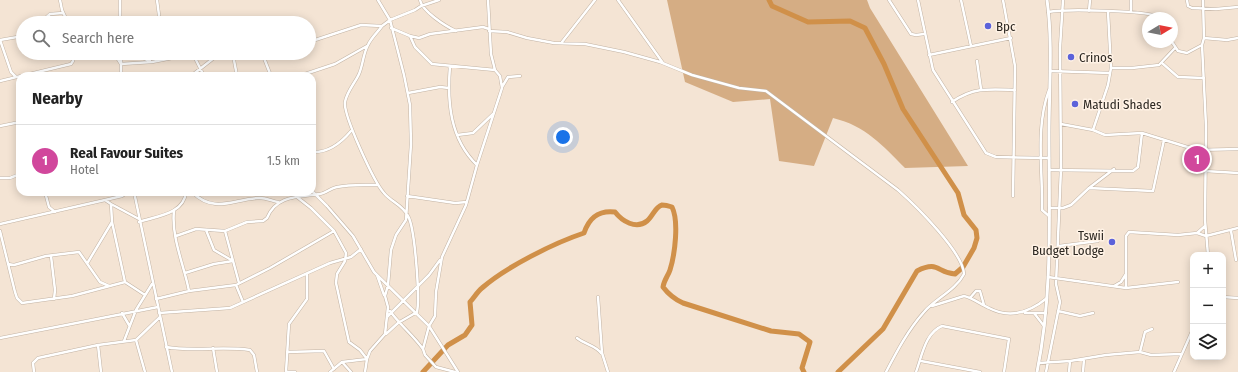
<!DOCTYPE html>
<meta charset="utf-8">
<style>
body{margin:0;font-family:"Fira Sans Condensed",sans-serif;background:#f6f6f6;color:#222}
.controls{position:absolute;right:12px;bottom:12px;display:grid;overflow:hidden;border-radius:8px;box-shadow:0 2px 10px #0003}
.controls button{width:36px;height:36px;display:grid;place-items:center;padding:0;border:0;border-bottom:1px solid #e0e0e0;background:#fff;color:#222;font:20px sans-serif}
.compass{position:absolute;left:1142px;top:12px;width:36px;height:36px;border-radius:50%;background:#fff;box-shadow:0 2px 10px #0003;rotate:80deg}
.you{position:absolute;left:563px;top:137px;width:14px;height:14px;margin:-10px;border:3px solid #fff;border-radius:50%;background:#1a73e8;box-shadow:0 0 0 6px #1a73e833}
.badge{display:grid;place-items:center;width:26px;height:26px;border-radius:50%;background:#111827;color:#fff;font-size:13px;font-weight:700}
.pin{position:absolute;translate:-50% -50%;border:2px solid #fff;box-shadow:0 1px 4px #0006}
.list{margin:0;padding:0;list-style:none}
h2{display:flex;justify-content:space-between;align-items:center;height:52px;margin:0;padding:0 16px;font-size:17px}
h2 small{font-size:13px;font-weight:400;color:#767676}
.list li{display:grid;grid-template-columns:26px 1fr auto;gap:12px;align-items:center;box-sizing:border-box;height:72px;padding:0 16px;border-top:1px solid #e0e0e0}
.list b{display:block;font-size:15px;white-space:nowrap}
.list p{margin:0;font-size:13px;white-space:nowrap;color:#767676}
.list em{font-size:13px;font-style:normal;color:#767676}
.icon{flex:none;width:22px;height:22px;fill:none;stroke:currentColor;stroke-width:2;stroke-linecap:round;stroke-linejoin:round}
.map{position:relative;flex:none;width:1238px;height:372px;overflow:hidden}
.search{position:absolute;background:#fff;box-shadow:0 2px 10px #0003;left:16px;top:16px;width:300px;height:44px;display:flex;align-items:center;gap:10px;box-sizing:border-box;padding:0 14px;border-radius:22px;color:#767676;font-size:15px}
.panel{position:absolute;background:#fff;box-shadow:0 2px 10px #0003;left:16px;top:72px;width:300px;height:124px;border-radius:12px}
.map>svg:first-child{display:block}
</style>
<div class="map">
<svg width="1238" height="372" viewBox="0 0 1238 372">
<rect width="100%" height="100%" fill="#f4e4d4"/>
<path fill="#d5ad84" d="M667,0H867L870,8L968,166L905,168C882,145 866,126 833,118L814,166L779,161L770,99L733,102L685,82Z"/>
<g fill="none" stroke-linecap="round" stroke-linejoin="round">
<path stroke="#d09049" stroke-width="5" d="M769,0L772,6L808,22L850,21L865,28L884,64L903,109L958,193L964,215L976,230L977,238L974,248L963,267L955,274C937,273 939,260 917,271L883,329L838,372
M423,372L448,345L465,335L472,325L470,302C474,298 477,292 482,288C506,267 554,243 584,233C589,218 598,210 615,212C622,221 636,230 647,221C653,216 655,207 662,205C665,205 669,206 672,207C679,221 675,254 670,270C668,276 664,280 663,287C669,295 674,299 683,303L771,331L799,334L810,342L802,368L804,372"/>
<defs>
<path id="minor" d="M60,0L62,10L68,23
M120,0V23
M157,0L159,15
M420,0C422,11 445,26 456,31
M618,0L663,63
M889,0L911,34L916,35L924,34
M918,0L933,70L986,153L996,157L1049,158
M961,0L971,46
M1003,0L1015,66L1013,196
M1187,0L1188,6L1192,8L1216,9L1238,7
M1203,0L1204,38L1202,45L1206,126L1205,220L1208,255
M1089,11L1090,0
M1048,12C1064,9 1152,10 1162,18
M1131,12V0
M40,23L50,14L63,13
M382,26C378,32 371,38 368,45C363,54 363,65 359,74C355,83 347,91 345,102C343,115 374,182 384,193C391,202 403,205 408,216C415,228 420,298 417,312L398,323L386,334
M391,28L410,36L415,47L432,64L495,70
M489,31L507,32L527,38L554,43L585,44L624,52L660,62L692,75L739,88L766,91L898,190C915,205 963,252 964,274C956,290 935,299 924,312C908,330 897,351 886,372
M410,36L419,38L430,34L483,27L489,29
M1204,38L1227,40L1238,38
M0,40L11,72L16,77
M0,40L23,36
M309,42L361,25L382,26L390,20L415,10L421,6L439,0
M562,42L595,0
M1172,42L1178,51L1187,53L1202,45
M114,53L121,64L152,62L193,54L233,55L249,53
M121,53V76
M130,53L150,61
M262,53L271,76
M193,54L204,76
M233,55L237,76
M929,55L1011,38
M977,61L981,89
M1162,63L1178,77L1204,78
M450,66C447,102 450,139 477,165
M1111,68H1132L1159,65L1175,48
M1050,71L1110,73
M191,76L219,54
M299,76L335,64L367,46
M0,81L71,64L73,61L74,53
M502,87L508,77L520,76
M408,93L440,87L449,88
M952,102C974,87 989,89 1015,90
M1061,124L1093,130L1105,135L1142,133L1197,150L1238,149
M0,126L20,122
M1093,130L1108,85L1111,68L1108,12
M457,135L473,133L493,114
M312,152C329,153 341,143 351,131
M1049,170L1133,171L1138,167L1142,133
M1205,171L1238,173
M0,178H10L20,174
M1089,188L1153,191L1164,140
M312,191L327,206L353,236L374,272L429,326L458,372
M45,192L49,207L55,212
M134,192L172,372
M192,192C215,215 235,198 260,198C266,198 272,201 278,202
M407,196L455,203L467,202
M297,197L311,208L334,231L346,253L345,261L337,274L336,283L349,342L360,350L367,359
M105,200L111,204L112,222L125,282
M111,204L139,219
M1049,208H1063L1071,205L1089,188L1114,169
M174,211C171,237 184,265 189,291
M1049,216L1042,210C1043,171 1035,128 1049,90
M139,222C157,216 184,214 186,192
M0,224L105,200L122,196L128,192
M206,230L214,250L233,261
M0,231L15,292L17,298L22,303L72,296L125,282L145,295
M225,231L239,283
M1231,231L1236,260
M1197,233L1205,226
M176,236L196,229L225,231L247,222L263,221L267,218C276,195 299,197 320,194C326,193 331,188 337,187C350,184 365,185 378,185
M1059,246L1098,241
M51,256L55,290L54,299
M88,262L112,222
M8,264L14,265L46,256L79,252L100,282L109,286
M185,273L214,264L233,261
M377,275L384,295
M1048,277L1126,288L1178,282
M236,285L243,302
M1114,286L1121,282L1126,274
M1126,288V236L1129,232L1178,235L1197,233L1206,236L1238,228
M598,297L602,353L608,372
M1223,297L1238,298
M970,298L976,291H980L984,305
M156,299L189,291L236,285L270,268L334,231
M932,306L964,296C973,298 980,304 989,308C1010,319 1030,312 1047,298
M390,311C400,325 413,335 423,349
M1058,311L1080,316L1093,313
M122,313L129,325
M159,313L230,308L330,263L351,257L361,249
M1025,313H1046
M1034,313L1044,326
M387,317L429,275L440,260
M0,338L158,307
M577,338C586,345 595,345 601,353
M136,340L160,317
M136,340L145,372
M124,341L136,310L152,284
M98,345L101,372
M166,347C192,352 222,346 250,350L254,355L257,372
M213,348L217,372
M287,352L324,351L334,369
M1140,352L1145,332L1152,329
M921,361L980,372
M342,362L351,372
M1039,363L1070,361L1106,355L1140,352L1151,355L1182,354
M34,372L33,363L38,358L98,345L136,340
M286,372L289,324L307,299V275
M286,372H295
M330,372L342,362L367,359
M365,372L367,359L370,351L385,334L388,307L385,296L388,285L391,250L396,235L406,220L411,144L410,105L404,75L390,20L378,0
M455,372L436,367L425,355L423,349L429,326L435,316L436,292L442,257L466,205L477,165L502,88L500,76L495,70L491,54L488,0
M916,372C922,356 925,333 942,326L1009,339L1004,372
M1046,372L1060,302L1056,284L1061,169L1060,48L1063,0
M1069,372L1070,361
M1083,372L1084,359
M1174,372L1193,329"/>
<path id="tertiary" d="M1037,372C1053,294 1049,212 1049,133C1049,91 1053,41 1047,0"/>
</defs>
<use href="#minor" stroke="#c2b3a4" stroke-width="3.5"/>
<use href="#tertiary" stroke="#c2b3a4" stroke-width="4"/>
<use href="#minor" stroke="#fff" stroke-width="2.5"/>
<use href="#tertiary" stroke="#fff" stroke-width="3"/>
</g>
<g fill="#5c62da" stroke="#fff2e5" stroke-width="1.5">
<circle cx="988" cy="26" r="4"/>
<circle cx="1071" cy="57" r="4"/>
<circle cx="1075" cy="104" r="4"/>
<circle cx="1112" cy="242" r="4"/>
</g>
<g text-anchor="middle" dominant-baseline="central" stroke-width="3" stroke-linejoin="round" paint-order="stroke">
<g font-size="13" fill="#2d2822" stroke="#fff2e5" text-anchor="start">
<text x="996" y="26">Bpc</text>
<text x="1079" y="57">Crinos</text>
<text x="1083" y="104">Matudi Shades</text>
<text x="1104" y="235" text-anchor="end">Tswii<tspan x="1104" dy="15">Budget Lodge</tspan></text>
</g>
</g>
</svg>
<div class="controls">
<button>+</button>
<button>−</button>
<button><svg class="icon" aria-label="layers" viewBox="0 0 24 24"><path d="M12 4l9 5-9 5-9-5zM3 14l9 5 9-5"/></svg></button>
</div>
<svg class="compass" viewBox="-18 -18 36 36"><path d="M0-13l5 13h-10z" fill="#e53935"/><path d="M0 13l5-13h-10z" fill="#767676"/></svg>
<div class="you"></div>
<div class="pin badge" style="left:1197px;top:159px;background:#d1479c">1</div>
<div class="search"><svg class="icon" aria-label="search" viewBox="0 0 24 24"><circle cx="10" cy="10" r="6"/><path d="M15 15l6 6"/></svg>Search here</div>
<section class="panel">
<h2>Nearby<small></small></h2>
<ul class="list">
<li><span class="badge" style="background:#d1479c">1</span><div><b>Real Favour Suites</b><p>Hotel</p></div><em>1.5 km</em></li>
</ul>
</section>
</div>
